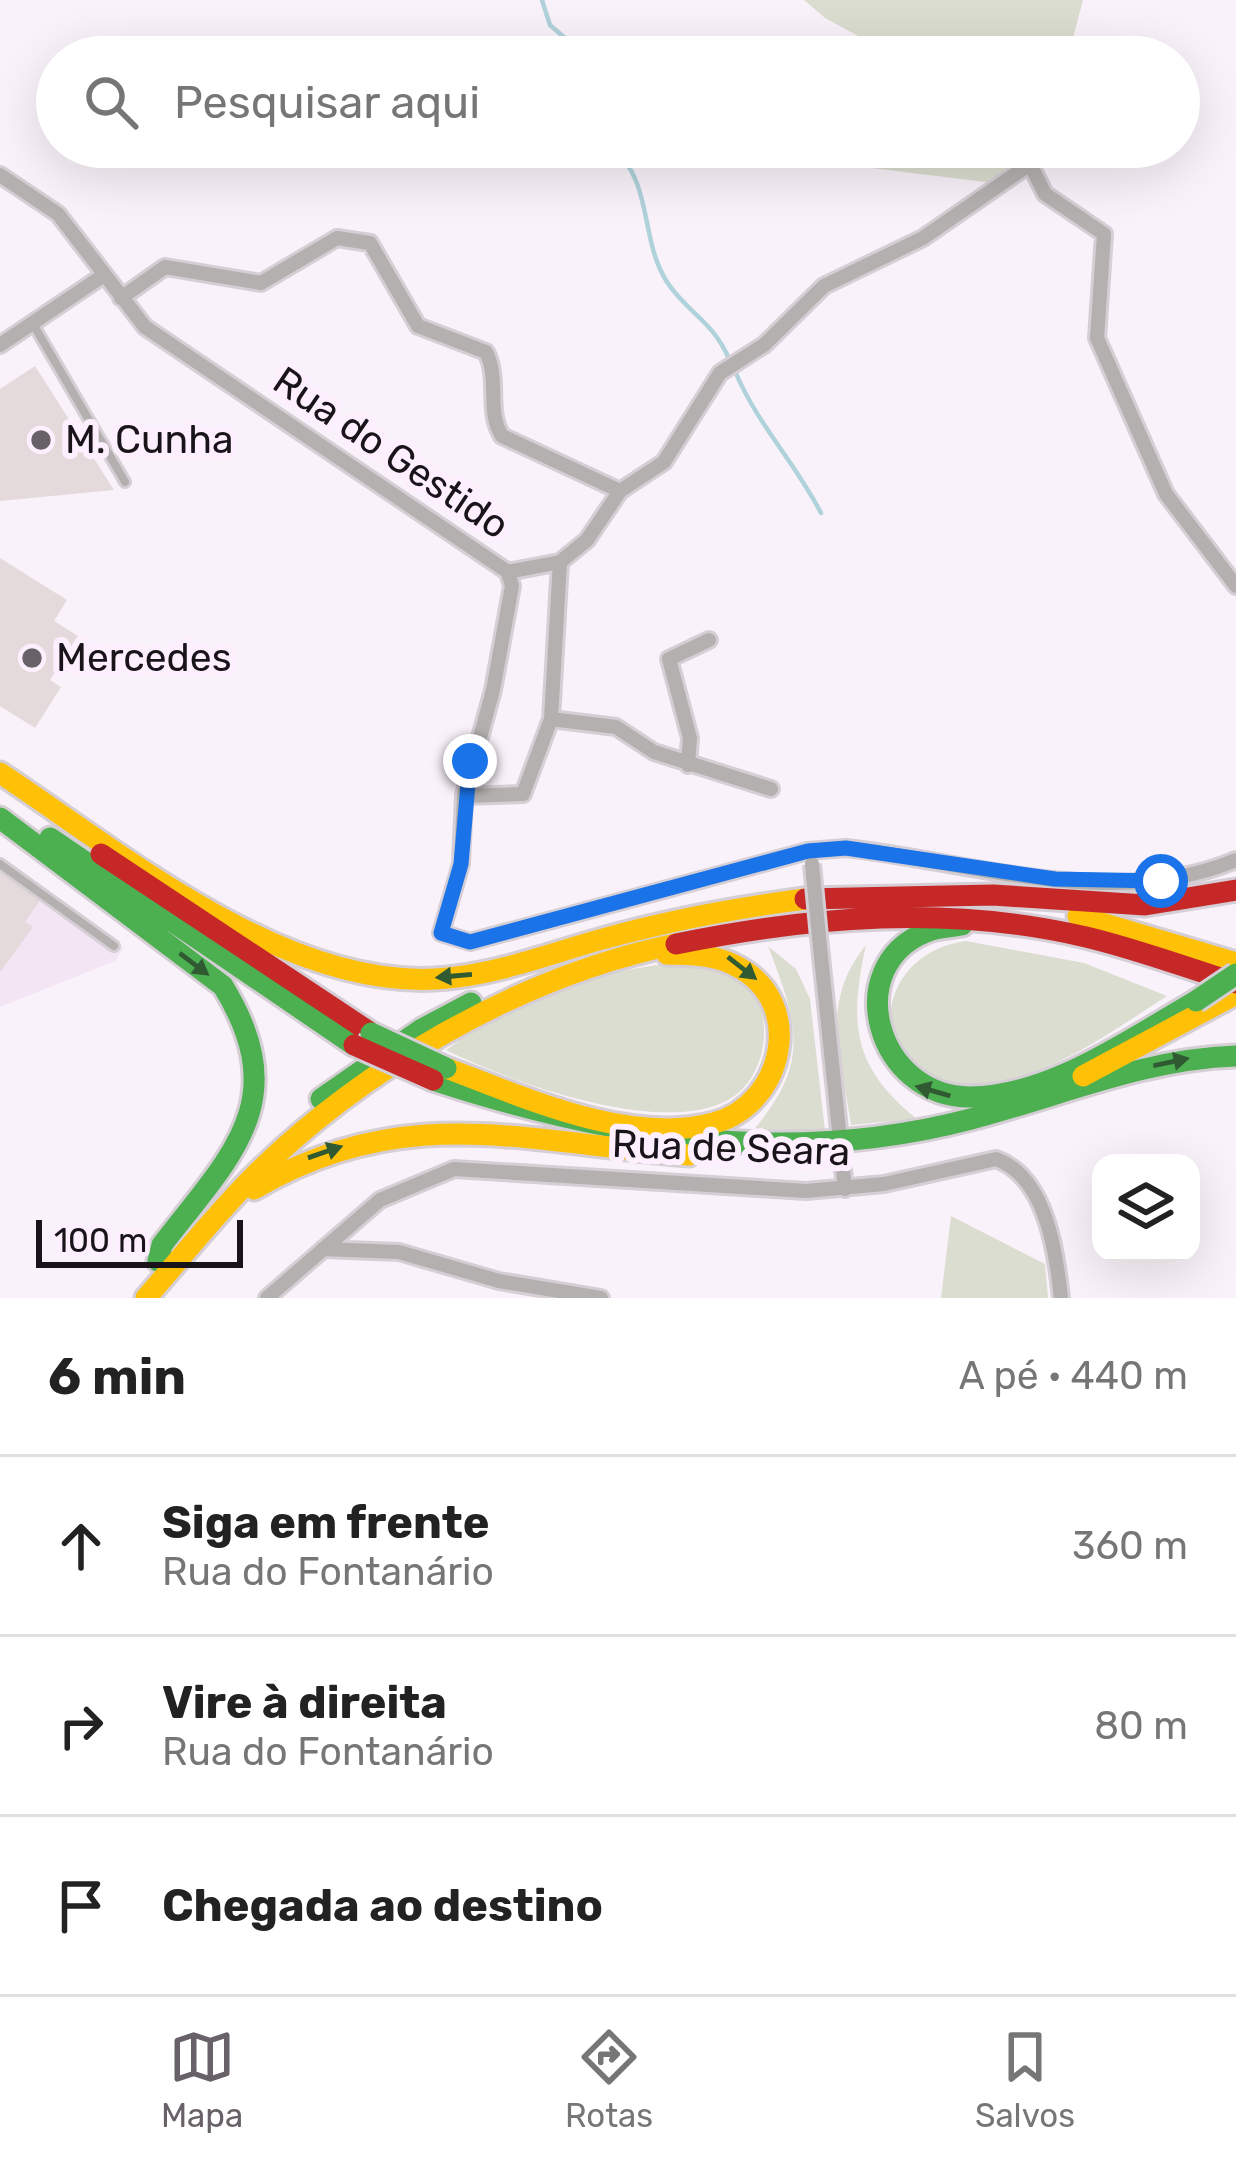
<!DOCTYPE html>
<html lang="pt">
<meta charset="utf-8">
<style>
body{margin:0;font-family:Rubik,sans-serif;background:#f6f6f6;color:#222}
.controls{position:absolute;right:36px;bottom:36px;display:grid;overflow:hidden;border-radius:24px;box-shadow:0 12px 48px #0002}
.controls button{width:108px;height:108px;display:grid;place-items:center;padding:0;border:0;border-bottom:3px solid #e0e0e0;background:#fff;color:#222;font:60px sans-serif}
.scale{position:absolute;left:36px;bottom:30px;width:207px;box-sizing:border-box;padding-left:12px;border:6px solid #191419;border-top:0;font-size:33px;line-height:42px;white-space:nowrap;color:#191419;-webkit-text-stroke:9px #fdeffe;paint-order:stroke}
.stop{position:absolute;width:36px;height:36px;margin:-27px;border:9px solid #1a73e8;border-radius:50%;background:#fff}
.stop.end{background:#1a73e8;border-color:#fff;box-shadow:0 3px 12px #0008}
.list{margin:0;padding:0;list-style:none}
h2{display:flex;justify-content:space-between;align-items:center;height:156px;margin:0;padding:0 48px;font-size:51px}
h2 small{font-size:39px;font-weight:400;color:#767676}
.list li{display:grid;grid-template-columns:78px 1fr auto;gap:36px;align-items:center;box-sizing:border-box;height:180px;padding:0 48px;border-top:3px solid #e0e0e0}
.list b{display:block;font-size:45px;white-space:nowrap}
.list p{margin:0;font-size:39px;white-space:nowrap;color:#767676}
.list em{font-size:39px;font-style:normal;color:#767676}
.icon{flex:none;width:66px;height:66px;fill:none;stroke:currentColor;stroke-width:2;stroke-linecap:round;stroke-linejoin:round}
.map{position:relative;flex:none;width:1236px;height:1298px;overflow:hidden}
.search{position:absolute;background:#fff;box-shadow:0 12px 48px #0002;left:36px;right:36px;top:36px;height:132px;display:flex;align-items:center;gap:30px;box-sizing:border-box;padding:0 42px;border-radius:66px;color:#767676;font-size:45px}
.sheet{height:696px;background:#fff}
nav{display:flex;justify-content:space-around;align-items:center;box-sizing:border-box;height:168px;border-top:3px solid #e0e0e0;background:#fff;font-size:33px;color:#767676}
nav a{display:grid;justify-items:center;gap:6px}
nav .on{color:#686268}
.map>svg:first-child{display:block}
</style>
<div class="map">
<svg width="1236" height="1298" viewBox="0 0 1236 1298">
<rect width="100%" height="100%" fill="#faf2fa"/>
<path fill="#f3e5f4" d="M0,858L123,948L115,961L0,1007Z"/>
<path fill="#dbddd0" d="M804,0H1083L1068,57H897L825,18Z
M785,147H1039L1001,184L783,157Z
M966,941L1084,963L1167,996C1109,1033 1037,1088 965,1084C861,1078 870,954 966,941Z
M866,945C849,1023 852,1067 917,1119L851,1125C841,1056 819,1003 866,945Z
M768,946L796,969L810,999L825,1131L750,1134C811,1064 799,1027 768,946Z
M675,963C695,964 721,963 738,974C778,1003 770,1078 728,1100C661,1137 510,1082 446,1050C513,1000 593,971 675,963Z
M951,1216L1045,1264L1048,1298H941Z"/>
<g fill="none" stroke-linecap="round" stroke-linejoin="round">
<path stroke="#b0d2da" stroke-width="4.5" d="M542,0L550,25L587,57
M612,147C654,183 639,238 667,282C687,313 712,319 730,361
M735,371C757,424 795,462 821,513"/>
</g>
<path fill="#e4dadb" d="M35,366L114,490L0,501V389Z
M0,558L67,600L54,621L78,636L50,680L61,687L35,728L0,706Z
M0,866L43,896L25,922L33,927L0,972Z"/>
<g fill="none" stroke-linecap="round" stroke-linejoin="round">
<defs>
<path id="lane" d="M33,324L125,482
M0,864L114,946"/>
<path id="street" d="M0,175L58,214L145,327L508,572L560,562L587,540L620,491L664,462L720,373L764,345L824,286L923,238L1030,164L1045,194L1104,234L1097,338L1166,494L1236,586
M121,298L165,267L261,283L337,238L370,243L418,326L486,352C500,379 486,411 502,436L620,491
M0,345L104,275
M508,572L512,586L493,690L464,796L461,864L441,933L470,942L808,851L846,848C972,862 1113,912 1236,860
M551,719L616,727L654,752L771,789
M688,765L690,738L669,659L709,640
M464,796L523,794L551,719L560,562
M819,937L839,1130
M842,1159L845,1189
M323,1249L399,1252L499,1281L601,1298
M267,1298L380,1200L454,1169L806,1191L884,1184L996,1159C1046,1177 1056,1251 1061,1298"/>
<path id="fast" d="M0,818L223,986C293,1101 233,1153 162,1245L158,1261
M50,838L354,1045
M962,925C951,927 936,927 926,932C840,967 877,1097 970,1097C1051,1096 1128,1040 1196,1001
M433,1080C610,1138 788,1167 971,1119C1060,1096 1143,1059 1236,1056
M321,1099L422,1029L471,1003"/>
<path id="slow" d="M0,773C124,855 291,995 448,978C500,973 549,954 599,940C666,921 735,908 805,899
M1078,916L1236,963
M446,1068C524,1097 629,1146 714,1123C783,1105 807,1004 738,967C715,954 693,955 667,954
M1083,1076L1236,994
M254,1189C405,1100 526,1143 689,1155
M146,1298C180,1259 213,1218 249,1181C360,1069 520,976 676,944"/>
<path id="jam" d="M101,854L371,1033
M805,899L993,895L1145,905L1236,890
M676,944C811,916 950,905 1086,937C1137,949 1187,968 1236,983"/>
</defs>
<use href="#lane" stroke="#d5cfd5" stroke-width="14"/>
<use href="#street" stroke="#d5cfd5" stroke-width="20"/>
<use href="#fast" stroke="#d5cfd5" stroke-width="27"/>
<use href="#slow" stroke="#d5cfd5" stroke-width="27"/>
<use href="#jam" stroke="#d5cfd5" stroke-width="27"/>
<use href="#lane" stroke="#b3b0af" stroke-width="8"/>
<use href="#street" stroke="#b3b0af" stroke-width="14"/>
<use href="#fast" stroke="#4caf50" stroke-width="21"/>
<use href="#slow" stroke="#ffc107" stroke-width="21"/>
<use href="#jam" stroke="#c62828" stroke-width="21"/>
<defs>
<path id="street-bridge" d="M812,864L819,937"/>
<path id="fast-bridge" d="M1196,1001L1236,974
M371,1033L446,1068"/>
<path id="jam-bridge" d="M354,1045L433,1080"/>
</defs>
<use href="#street-bridge" stroke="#d5cfd5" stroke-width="20" stroke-linecap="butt"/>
<use href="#fast-bridge" stroke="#d5cfd5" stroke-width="27" stroke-linecap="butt"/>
<use href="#jam-bridge" stroke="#d5cfd5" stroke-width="27" stroke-linecap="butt"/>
<use href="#street-bridge" stroke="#b3b0af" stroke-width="14"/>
<use href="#fast-bridge" stroke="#4caf50" stroke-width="21"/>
<use href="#jam-bridge" stroke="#c62828" stroke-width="21"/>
</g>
<defs><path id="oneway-solid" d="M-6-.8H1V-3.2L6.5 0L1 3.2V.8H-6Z" transform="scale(3)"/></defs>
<g fill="#305a32">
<use href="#oneway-solid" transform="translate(194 964) rotate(37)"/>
<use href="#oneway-solid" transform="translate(742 968) rotate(38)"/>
<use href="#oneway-solid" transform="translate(454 976) rotate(175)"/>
<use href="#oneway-solid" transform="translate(1171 1062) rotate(-12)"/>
<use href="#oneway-solid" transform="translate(933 1091) rotate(-164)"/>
<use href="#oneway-solid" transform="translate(325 1152) rotate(-19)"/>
</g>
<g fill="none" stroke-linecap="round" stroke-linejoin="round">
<path stroke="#1a73e8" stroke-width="15" d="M470,761L461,864L441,933L470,942L808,851L846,848L1055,879L1161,881"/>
</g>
<g fill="#686268" stroke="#fdeffe" stroke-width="4.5">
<circle cx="41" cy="440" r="12"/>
<circle cx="32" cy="658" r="12"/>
</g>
<g text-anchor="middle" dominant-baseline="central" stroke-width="12" stroke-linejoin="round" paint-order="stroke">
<g font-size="39" fill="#191419" stroke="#fdeffe" text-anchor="start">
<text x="65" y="440">M. Cunha</text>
<text x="56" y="658">Mercedes</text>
</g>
<g font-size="39" fill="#191419" stroke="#fdeffe">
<text transform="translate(391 453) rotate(34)">Rua do Gestido</text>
<text transform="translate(731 1148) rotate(2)">Rua de Seara</text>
</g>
</g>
</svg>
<div class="controls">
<button><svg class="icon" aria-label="layers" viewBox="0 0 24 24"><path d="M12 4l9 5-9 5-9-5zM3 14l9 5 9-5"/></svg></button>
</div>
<div class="scale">100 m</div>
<div class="stop" style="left:1161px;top:881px"></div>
<div class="stop end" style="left:470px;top:761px"></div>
<div class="search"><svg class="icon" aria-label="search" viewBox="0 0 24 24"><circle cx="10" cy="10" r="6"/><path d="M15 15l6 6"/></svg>Pesquisar aqui</div>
</div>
<section class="sheet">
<h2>6 min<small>A pé · 440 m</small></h2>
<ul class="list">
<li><svg class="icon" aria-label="ahead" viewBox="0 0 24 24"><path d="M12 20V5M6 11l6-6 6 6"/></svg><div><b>Siga em frente</b><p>Rua do Fontanário</p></div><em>360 m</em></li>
<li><svg class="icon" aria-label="right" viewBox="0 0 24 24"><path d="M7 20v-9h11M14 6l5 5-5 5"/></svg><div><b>Vire à direita</b><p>Rua do Fontanário</p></div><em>80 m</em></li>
<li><svg class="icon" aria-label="arrive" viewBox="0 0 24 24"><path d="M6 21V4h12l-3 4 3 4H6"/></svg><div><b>Chegada ao destino</b></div></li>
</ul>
</section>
<nav>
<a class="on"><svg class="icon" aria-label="map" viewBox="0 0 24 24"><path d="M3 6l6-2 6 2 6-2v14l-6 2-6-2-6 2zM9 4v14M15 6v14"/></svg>Mapa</a>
<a><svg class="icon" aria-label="directions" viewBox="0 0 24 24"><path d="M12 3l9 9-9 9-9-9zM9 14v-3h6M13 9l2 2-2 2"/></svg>Rotas</a>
<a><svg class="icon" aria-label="saved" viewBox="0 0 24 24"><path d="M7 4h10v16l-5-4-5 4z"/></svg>Salvos</a>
</nav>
